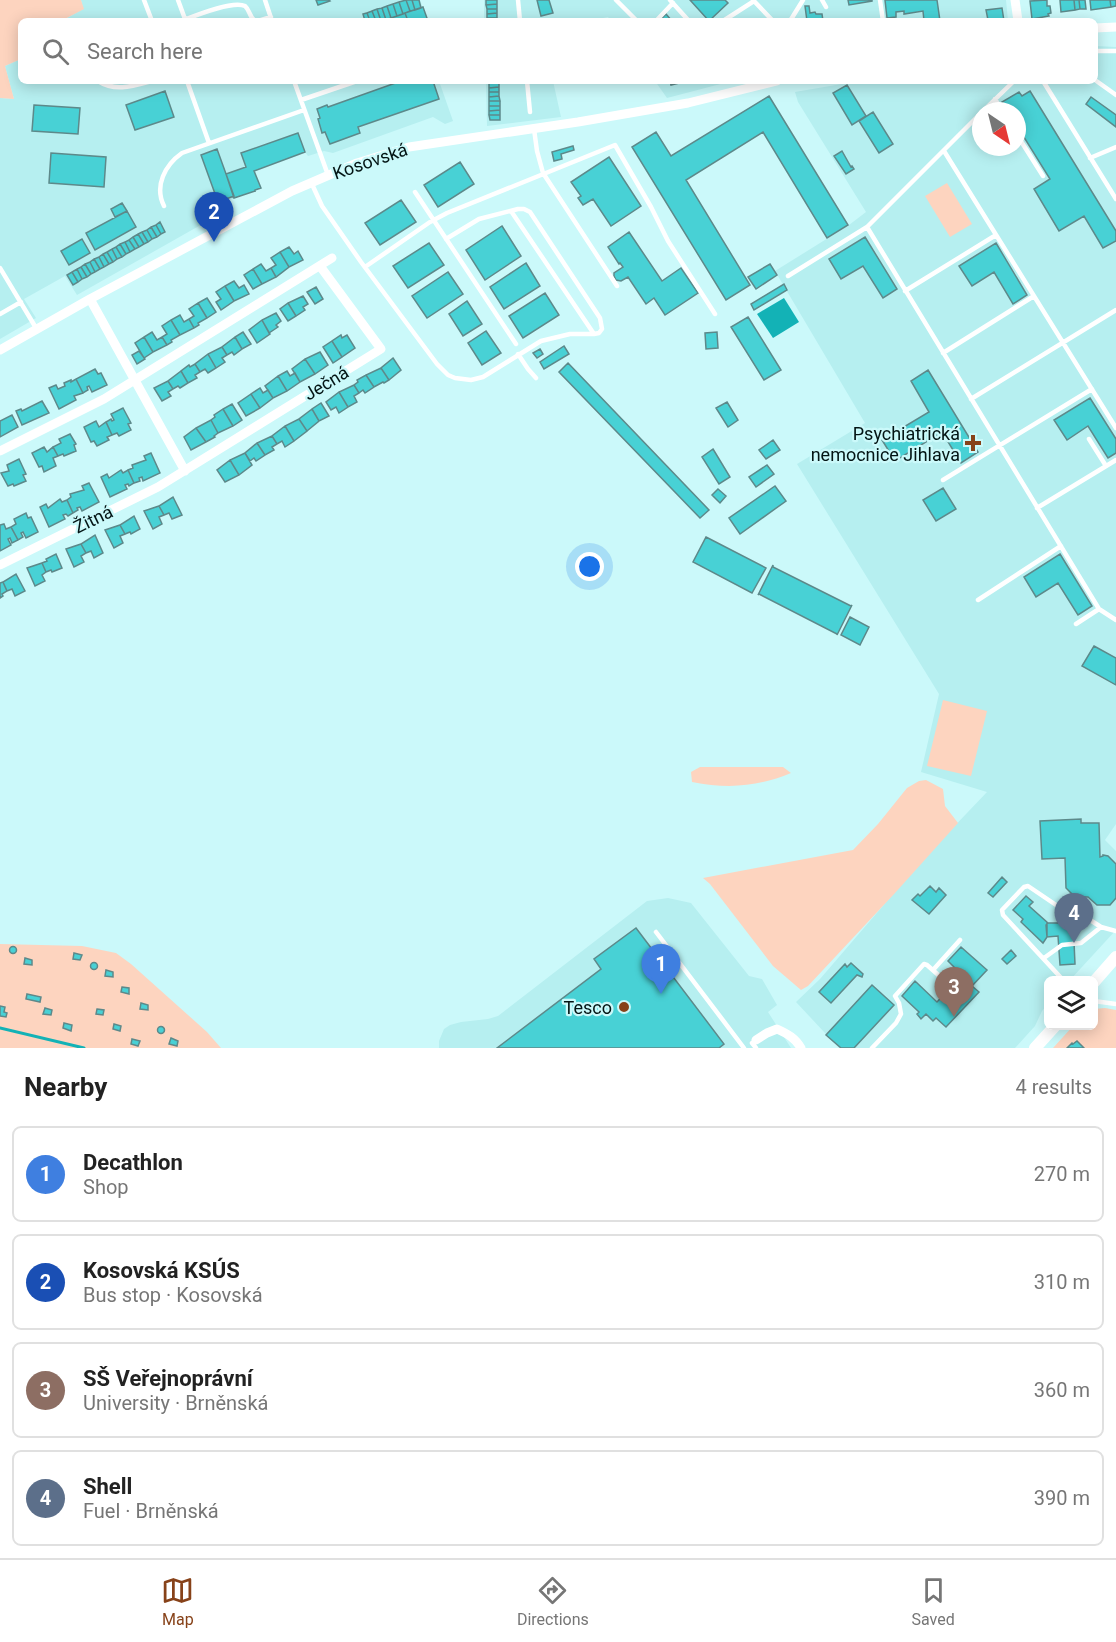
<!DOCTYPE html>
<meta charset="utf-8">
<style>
body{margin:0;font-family:Roboto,sans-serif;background:#f2f2f2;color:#222}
.controls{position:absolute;right:18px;bottom:18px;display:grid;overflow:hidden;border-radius:9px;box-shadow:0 3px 15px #0003}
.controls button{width:54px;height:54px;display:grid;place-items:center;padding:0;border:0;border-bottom:2px solid #e0e0e0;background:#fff;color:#222;font:30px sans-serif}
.compass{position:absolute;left:972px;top:102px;width:54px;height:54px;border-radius:50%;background:#fff;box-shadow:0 3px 15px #0003;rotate:145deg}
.you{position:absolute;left:590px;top:567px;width:21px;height:21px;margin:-15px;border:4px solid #fff;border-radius:50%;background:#1a73e8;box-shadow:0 0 0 9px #1a73e833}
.badge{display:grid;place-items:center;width:39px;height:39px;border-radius:50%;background:#874219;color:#fff;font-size:20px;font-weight:700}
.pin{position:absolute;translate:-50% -50px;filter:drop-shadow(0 2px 3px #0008)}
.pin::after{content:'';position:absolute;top:32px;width:21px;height:18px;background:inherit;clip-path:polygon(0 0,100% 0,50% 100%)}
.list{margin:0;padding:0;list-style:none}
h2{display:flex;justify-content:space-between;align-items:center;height:78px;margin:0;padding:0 24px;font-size:26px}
h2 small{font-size:20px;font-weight:400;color:#767676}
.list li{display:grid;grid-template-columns:39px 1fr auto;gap:18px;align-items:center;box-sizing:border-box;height:96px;margin:0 12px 12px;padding:0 12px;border:2px solid #e0e0e0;border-radius:9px}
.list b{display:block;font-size:22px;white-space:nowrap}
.list p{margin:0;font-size:20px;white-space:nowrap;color:#767676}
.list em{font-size:20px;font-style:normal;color:#767676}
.icon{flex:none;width:33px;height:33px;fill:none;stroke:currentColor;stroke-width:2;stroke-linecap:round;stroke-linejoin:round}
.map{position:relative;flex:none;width:1116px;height:1048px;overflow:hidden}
.search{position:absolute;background:#fff;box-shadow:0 3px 15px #0003;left:18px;right:18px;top:18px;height:66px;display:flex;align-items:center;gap:15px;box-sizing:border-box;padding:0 21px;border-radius:9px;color:#767676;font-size:22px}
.sheet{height:510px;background:#fff}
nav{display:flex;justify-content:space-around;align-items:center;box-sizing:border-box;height:84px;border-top:2px solid #e0e0e0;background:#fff;font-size:16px;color:#767676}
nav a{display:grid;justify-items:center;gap:3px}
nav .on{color:#874219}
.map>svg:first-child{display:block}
</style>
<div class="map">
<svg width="1116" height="1048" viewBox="0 0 1116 1048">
<rect width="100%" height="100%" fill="#cbf9fa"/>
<path fill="#b6eff0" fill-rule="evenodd" d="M81,0H420L428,21H62L83,9Z
M484,0H1006L1008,21H611L608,17L588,21H484Z
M1095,46L1116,47V824L1105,840L1116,851V930L1070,980L1048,981V1004L1042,1011L1035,1026L1015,1048H839L796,1002L820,979L925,857L987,792L921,772L939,694L797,464L865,423L775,271L849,225L866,212L798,102L795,92L859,81H1095ZM981,111H1017V147H981Z
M21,59V81H439L453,121L445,124L433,117L333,153L324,151L308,156L305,152L255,170L261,188L256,190V192L254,191L227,201L229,209L77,295L65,276L24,299L36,318L0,339V98L14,99L5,66Z
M486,81H553L561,117L487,126Z
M655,81H732L667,98Z
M668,898L691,903L749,976L762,979L777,1005L768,1012L791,1048H439V1041L444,1029L450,1025L461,1022L488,1019L498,1016L647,901Z"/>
<path fill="#fdd4bf" d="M0,0H81L84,9L61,21H21V59L5,66L14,99L0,98Z
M947,183L972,224L950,237L925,196Z
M943,700L987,711L971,776L927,766Z
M700,767H783L791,773C757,787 728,789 692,782L691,772Z
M926,780L943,789L945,806L958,823L895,893L808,986L801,990L773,966L710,884L703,878L853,850L878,824L907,788L919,781Z
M0,944L82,946L116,953L131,964L207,1032L221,1048H0Z
M1105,1008L1116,1010V1048H1053L1073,1026H1094V1009Z"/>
<path fill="#13b2b6" d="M784,298L799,322L773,338L757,314Z"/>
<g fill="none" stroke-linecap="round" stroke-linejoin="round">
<path stroke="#13b2b6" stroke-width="3" d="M0,1028L84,1048"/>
</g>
<path fill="#48d1d5" stroke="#5d898a" stroke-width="1.5" d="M316,0H329L330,1L318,5Z
M406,0H412L415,10L410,11Z
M406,0L410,11L403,14L399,2Z
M412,0H419L421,8L415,10Z
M486,0H497V4L486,5Z
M537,0H549L553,13L541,16Z
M690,0H725L728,3L709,21Z
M848,0H872V1L849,5Z
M885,0H937L940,21H924L923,11L904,14V11L896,12V17L887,18Z
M1047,0V6H1050L1051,13L1048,14L1049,16L1032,19L1030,1Z
M1060,0H1074L1075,10L1061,12Z
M1074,0H1079L1080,9L1075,10Z
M1079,0H1085L1086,9H1080Z
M1090,0H1110L1111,7L1091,10Z
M1110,0H1116V6L1111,7Z
M399,2L403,14L397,16L393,4Z
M393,4L397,16L391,18L387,6Z
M497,4V9H487L486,5Z
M387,6L391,18L386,20L382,8Z
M805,6H809L810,13L815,12L816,14H822L823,21H807Z
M423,7L428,21H408L405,13Z
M382,8L386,20L381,21L377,9Z
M1002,8L1004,21H983L988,20L986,10Z
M377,9L381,21H376L372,11Z
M487,9H497V13L487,14Z
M372,11L376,21H370L367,13Z
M367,13L370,21H365L363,14Z
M405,13L408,21H382L397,16Z
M497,13V18H487V14Z
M666,14L672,21H659Z
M401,81H433L439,99L358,127L360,133L330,144L325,132L322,133L318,119L320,118L317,109L327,105L328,107Z
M670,81H687L671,85Z
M489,83H499V87L489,88Z
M847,85L866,116L852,125L833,93Z
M499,87V92H489V88Z
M165,91L174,117L135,130L126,105Z
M1030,91L1116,231V241L1103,248L1084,216L1059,231L1034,189L1050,179L1017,126V111H1008L1002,102L1019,92L1022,96Z
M489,92H499V96L489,97Z
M499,96L500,101H489V97Z
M769,96L848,225L827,238L763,132L686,180L750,285L726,300L632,147L656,132L671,156Z
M1091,97L1116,115V127L1086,104Z
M489,101H500V106H489Z
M34,105L80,108L78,134L32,131Z
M489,106H500V110L489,111Z
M500,110V115H489V111Z
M873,112L893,144L879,153L859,121Z
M489,115H500V120H490Z
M298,133L305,152L254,171L261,188L255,190V192V191L234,198L226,174L246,167L241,153Z
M573,146L574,150L561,154L562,159L554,161L552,152Z
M217,149L234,196L218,202L201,155Z
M842,151L851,167L852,166L854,169L846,174L834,156Z
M51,153L106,157L104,187L49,183Z
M609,157L641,206L611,226L593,199L583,205L578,198L581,196L571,182Z
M460,162L474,184L438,207L424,185Z
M401,200L416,222L380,245L365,223Z
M122,203L127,211L115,217L111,209Z
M127,211L136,227L95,250L86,233Z
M160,222L165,232L161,234L156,225Z
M156,225L161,234L157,237L151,227Z
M502,226L521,256L485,280L466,250Z
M151,227L157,237L152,239L147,230Z
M147,230L152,239L148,242L142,232Z
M142,232L148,242L144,244L138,234Z
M629,232L662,281L681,268L698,293L665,315L654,298L646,304L628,277L621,281L616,280L614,276V273L623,267L620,263L619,264L608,247Z
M138,234L144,244L139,247L133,237Z
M133,237L139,247L135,249L129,240Z
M865,237L897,289L883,298L863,266L841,279L829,259Z
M82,239L90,253L69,265L61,251Z
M129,240L135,249L130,252L125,242Z
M125,242L130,252L126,254L120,244Z
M429,243L444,265L408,288L393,266Z
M996,243L1027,295L1013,304L994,272L972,286L959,266Z
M120,244L126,254L122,257L116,247Z
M116,247L122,257L117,259L112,249Z
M289,247L294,254L298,251L303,260L289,267L280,252Z
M112,249L117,259L113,262L107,252Z
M107,252L113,262L109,264L103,254Z
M280,252L289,267L276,277L271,268L276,265L271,258Z
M103,254L109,264L104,267L99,257Z
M99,257L104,267L100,269L94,259Z
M94,259L100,269L95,272L90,262Z
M90,262L95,272L91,274L85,264Z
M526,263L540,286L504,309L490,287Z
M85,264L91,274L87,277L81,267Z
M261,264L266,271L271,268L276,277L262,284L253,269Z
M770,264L777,275L756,289L748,277Z
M81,267L87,277L82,279L77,269Z
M77,269L82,279L78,282L72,272Z
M253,269L262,284L253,289L244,275Z
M72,272L78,282L73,285L67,275Z
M448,272L463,294L427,318L412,296Z
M234,281L239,288L244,285L249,294L234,301L225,286Z
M784,284L787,290L754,310L751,304Z
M225,286L234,301L221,310L216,302L221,299L216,292Z
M316,287L323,299L315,304L307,292Z
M545,293L559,315L523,338L509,316Z
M303,296L308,304L303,307L305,310L296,316L288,303Z
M207,298L216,312L207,318L198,303Z
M467,301L482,324L463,336L449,314Z
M198,303L207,318L198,323L199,325L194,328L189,319L194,316L189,309Z
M288,303L296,316L288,321L280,309Z
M276,313L281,321L276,325L278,327L269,333L262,320Z
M180,315L184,322L189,319L194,328L180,335L171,320Z
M748,317L781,370L764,380L731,327Z
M171,320L180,335L171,340L172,342L167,345L162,337L167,334L162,326Z
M262,320L270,334L257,343L249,330Z
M486,331L501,353L482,365L468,343Z
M152,332L157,340L162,337L167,345L153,352L144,337Z
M243,332L251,344L242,349L235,337Z
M717,332L718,348L706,349L705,333Z
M341,335L342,338L347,335L355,348L342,357L332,341Z
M144,337L153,352L144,358L135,343Z
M235,337L242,349L234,355L232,352L227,355L222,347Z
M332,341L342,357L333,363L323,347Z
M564,346L569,354L544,369L540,362Z
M222,347L227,355L222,358L225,362L216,368L208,354Z
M540,349L543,354L537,358L533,353Z
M139,351L145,359L137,364L132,355Z
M320,352L328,365L315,374L305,359Z
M208,354L216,368L208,373L205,369L200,372L195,364Z
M393,358L401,370L389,380L381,368Z
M305,359L315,374L300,382L292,369Z
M568,363L709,510L700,518L559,372Z
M195,364L200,372L195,375L197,378L188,383L181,371L189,365L190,367Z
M381,368L389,380L384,383L383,382L374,387L366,375Z
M95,369L98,374L101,373L107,385L92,392L89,386L87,387L88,390L83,393L76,379Z
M928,370L978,452L961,463L942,432L895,461L882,440L929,412L911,381Z
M181,371L188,383L180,388L178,386L173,389L168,381Z
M287,371L290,376L295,373L300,382L287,391L278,376Z
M366,375L374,387L365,393L363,390L359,393L354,385L358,382L357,380Z
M278,376L287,391L273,398L265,386Z
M76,379L83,393L74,396L76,400L59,409L49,388L56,385L58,389L65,386L64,383L71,380V382Z
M168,381L173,389L168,392L171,396L162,401L154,388Z
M354,385L359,393L354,396L357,402L348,407L339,392Z
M260,388L263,393L268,390L273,398L260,408L251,394Z
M339,392L348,407L339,413L336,407L331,410L326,402Z
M251,394L260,408L246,416L238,403Z
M1090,398L1116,439V453L1108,458L1088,426L1067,440L1054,420Z
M42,401L49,413L22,425L16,411L21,409L22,411Z
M727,402L738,420L728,427L716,408Z
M321,403L329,416L319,421L312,409Z
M232,404L242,420L233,426L223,409Z
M123,408L131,423L128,424L131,430L119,436L117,433L112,435L106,422L111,419L112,421L114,420L111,414Z
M223,409L233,426L218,433L211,420L215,417L214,415Z
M312,409L319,421L307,431L299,419Z
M12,415L18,427L0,437V421Z
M299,419L307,431L294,441L285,426Z
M211,420L218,433L214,436L215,437L206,442L196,428Z
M96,421L99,427L106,422L112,435L107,437L109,440L97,446L94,441L91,442L84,427Z
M285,426L294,441L285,447L282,441L277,444L272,436Z
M196,428L206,442L191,450L184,437Z
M70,434L76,444L74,445L76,451L64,456L63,454L58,456L53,447L61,443L59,439Z
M272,436L277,444L272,447L274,450L265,455L257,443Z
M773,440L780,450L766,459L759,450Z
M257,443L265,455L256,461L254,458L250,461L245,453Z
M44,447L47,452L53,447L58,456L53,458L56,466L44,472L42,466L39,467L32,453Z
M713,449L730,477L719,484L702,457Z
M151,453L160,473L143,481L142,477L139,478L140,481L134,483L128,470L133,468L132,465L146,460L144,456Z
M245,453L252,465L239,475L230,460Z
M19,459L26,474L23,475L26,481L14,486L13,484L8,486L1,473L9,471L7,465Z
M230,460L239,475L225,482L217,470Z
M767,465L774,474L756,487L749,477Z
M121,470L123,473L128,470L134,483L129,486L128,484L125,485L127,489L110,497L101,477L107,474L109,478Z
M89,483L99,502L82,511L80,507L77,508L78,510L73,513L67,500L71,497L70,494L84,490L82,486Z
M775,486L786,501L740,534L729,518Z
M943,488L956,509L936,521L923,500Z
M718,489L726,496L720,503L712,495Z
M173,497L182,515L172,519L169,513L164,515L159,506Z
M60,499L62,502L67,500L73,513L68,516L66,514L63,515L65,519L49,527L40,507L46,504L48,508Z
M159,506L164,515L159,517L162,524L153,529L144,511Z
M26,513L28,518L31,517L38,532L26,538L23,532L21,533L23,537L18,540L11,527L16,524L14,519Z
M134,516L140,529L131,534L130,532L125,534L120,525Z
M4,524L6,529L11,527L18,540L12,543L10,538L8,539L11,545L0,551V525Z
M120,525L125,534L120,536L123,543L114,548L105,530Z
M95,535L103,553L94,558L91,551L86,553L81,544Z
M706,537L766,568L752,593L693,562Z
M81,544L86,553L81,556L84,562L74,567L66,549Z
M56,554L62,568L52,572L51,570L46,572L42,563L47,561L46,559Z
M1060,554L1092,606L1078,615L1058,583L1036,597L1024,577Z
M42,563L46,572L42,575L45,581L35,586L27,568Z
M773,565V567L851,606L852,605L837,635V634L759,594L758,595Z
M16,574L25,591L15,596L12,589L7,591L3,582Z
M3,582L7,591L2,594L3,596L0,598V583Z
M850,617L869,627L860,645L841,635Z
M1094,646L1116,658V685L1082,666Z
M1081,819V823H1099L1100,857L1103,856V855L1108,856L1116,864V898L1110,905H1097L1088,897H1075L1066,888L1065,858L1042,859L1040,821Z
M1002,877L1007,882L993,897L988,893Z
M930,886L936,892L939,888L946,895L929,914L912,900L918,894L920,896Z
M1026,896L1033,902L1029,906L1048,923L1046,925L1047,937L1043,943L1021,922L1023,919L1013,910Z
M1073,920L1075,964L1060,965L1058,936L1047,937V923H1058V921Z
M636,928L724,1044L719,1048H497L601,969L594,959Z
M9.5 950a3.5 3.5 0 1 1 7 0a3.5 3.5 0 1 1-7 0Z
M961,947L987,970L972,986L979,992L946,1027L936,1018L933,1021L926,1014L921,1019L917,1014L919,1012L902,996L915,981L937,1002L961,976L959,974L960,973L948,961Z
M1011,950L1016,956L1007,964L1002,959Z
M74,953L82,955L80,960L73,959Z
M25,958L32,960V965L24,964Z
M90.5 966a3.5 3.5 0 1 1 7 0a3.5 3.5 0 1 1-7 0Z
M851,963L863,974L862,977L857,975L831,1003L819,992L845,964L847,967Z
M106,970L113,972V977L105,976Z
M872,985L894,1005L854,1048H841L826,1035Z
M122,987L129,988V994L121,992Z
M27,994L41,997L40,1002L26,999Z
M141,1003L148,1005V1010L140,1009Z
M0,1006L5,1007L4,1012L7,1013L6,1017L0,1016Z
M45,1008L52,1010L51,1015L43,1014Z
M97,1009L104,1010L103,1015L96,1014Z
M64,1023L72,1025L71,1031L63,1028Z
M114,1024L121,1026L120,1031L113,1029Z
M157.5 1030a3.5 3.5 0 1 1 7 0a3.5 3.5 0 1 1-7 0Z
M171,1038L178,1041L177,1046L169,1044Z
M132,1039L140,1041L138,1046L131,1044Z
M1077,1041L1084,1048H1067L1072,1043L1073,1044Z"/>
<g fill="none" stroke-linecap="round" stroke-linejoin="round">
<path stroke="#fff" stroke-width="4.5" d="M144,0L152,21
M178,0L185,19
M265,0L272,21
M518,0L520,21
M616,0L637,21
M670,0L689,21
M753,0L773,21
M822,0L826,7
M880,0L883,21
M111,21H112
M181,21C194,16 233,0 245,6C250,10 249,17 255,21
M258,21L271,17
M656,21L673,3
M723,21L754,1
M790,21L803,0
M1095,51H1116
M1095,80L1116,95
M98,81C115,92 133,86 152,81
M187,81L209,143
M294,81L328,175
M527,81L530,112
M1043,81L1116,199
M995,99L1002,111
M301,100L357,81
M983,111L1014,81
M981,113L867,227L1099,609L1116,620
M534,129L537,151L543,173L617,286
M1017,135L1043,176
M944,151L1116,428
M1090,158L1116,147
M311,182L322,206L361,262L437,364L448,375L455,378L471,380L483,377L541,341L570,334H594L599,333L602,329L600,318L530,212L524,209H518L479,219L446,239
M415,192L516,344
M164,206C154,186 165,165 182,153L304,110
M511,211L594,334
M365,267L430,222L447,213L615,145L651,207L668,241L715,314
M0,268L36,328
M788,276L867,227
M905,291L996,235
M0,314L21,302
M943,353L1034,296
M518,354L528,369L536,378
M971,399L1116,310
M1089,439L1106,466
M943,480L1092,389
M1037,508L1116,460
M978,600L1061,546
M1076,624L1099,609
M656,932L744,1048
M1044,958L1062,945L1081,943L1101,927
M933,970L960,940
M1064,981L1003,915L1002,910L1024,887L1028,886L1059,907L1087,918L1101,927L1116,931
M1094,1001L1116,1004
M752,1043L756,1048
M872,1048L896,1023L901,1014L899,1003L895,996L924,964L927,965L944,980"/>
<path stroke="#fff" stroke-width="9" d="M1015,0L1018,21
M1095,28L1116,27
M90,299L185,471
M0,350L90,299L292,191L357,163L409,147L578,122L688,103L777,81
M0,451L104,399L332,258
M0,565L158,487L381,349L320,266
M756,1040L767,1033L777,1029C788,1034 795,1038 801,1048"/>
<path stroke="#fff" stroke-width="12" d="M1094,982L1116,957
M1035,1048L1055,1026"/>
</g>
<g fill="#874219" stroke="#cbf9fa" stroke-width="2">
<path d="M970 434h6v6h6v6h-6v6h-6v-6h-6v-6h6z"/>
<circle cx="624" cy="1007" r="6"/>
</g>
<g text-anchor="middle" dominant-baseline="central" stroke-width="4.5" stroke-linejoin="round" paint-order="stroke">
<g font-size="18" fill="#031414" stroke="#cbf9fa">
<text transform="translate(370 161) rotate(-19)">Kosovská</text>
<text transform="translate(326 383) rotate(-31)">Ječná</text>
<text transform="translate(93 519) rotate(-26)">Žitná</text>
</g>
<g font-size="18" fill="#031414" stroke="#cbf9fa" text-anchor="end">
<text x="960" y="433">Psychiatrická<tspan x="960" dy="21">nemocnice Jihlava</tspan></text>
<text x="612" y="1007">Tesco</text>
</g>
</g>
</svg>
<div class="controls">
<button><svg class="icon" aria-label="layers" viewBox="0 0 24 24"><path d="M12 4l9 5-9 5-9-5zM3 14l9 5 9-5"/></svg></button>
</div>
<svg class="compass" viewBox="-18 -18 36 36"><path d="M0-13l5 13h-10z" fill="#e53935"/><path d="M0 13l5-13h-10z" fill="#767676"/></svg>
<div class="you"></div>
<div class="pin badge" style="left:661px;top:994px;background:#3f7fe0">1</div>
<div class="pin badge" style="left:214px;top:242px;background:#1a4fb4">2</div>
<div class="pin badge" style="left:954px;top:1017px;background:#8d6e63">3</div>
<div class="pin badge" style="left:1074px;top:943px;background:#5c6f8a">4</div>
<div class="search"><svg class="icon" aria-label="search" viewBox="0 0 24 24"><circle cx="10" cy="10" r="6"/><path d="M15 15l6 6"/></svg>Search here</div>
</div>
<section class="sheet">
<h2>Nearby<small>4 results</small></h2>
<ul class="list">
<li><span class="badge" style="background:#3f7fe0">1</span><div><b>Decathlon</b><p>Shop</p></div><em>270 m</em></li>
<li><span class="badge" style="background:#1a4fb4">2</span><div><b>Kosovská KSÚS</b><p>Bus stop · Kosovská</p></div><em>310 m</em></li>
<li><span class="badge" style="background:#8d6e63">3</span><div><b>SŠ Veřejnoprávní</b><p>University · Brněnská</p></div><em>360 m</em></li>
<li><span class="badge" style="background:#5c6f8a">4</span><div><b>Shell</b><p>Fuel · Brněnská</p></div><em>390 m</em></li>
</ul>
</section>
<nav>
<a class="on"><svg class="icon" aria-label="map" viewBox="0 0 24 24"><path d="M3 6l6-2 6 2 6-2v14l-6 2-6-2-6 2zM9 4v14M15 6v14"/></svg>Map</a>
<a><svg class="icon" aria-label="directions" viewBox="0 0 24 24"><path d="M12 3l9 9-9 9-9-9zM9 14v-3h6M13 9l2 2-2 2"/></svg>Directions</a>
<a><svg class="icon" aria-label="saved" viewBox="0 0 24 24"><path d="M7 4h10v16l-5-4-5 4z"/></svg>Saved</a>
</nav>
